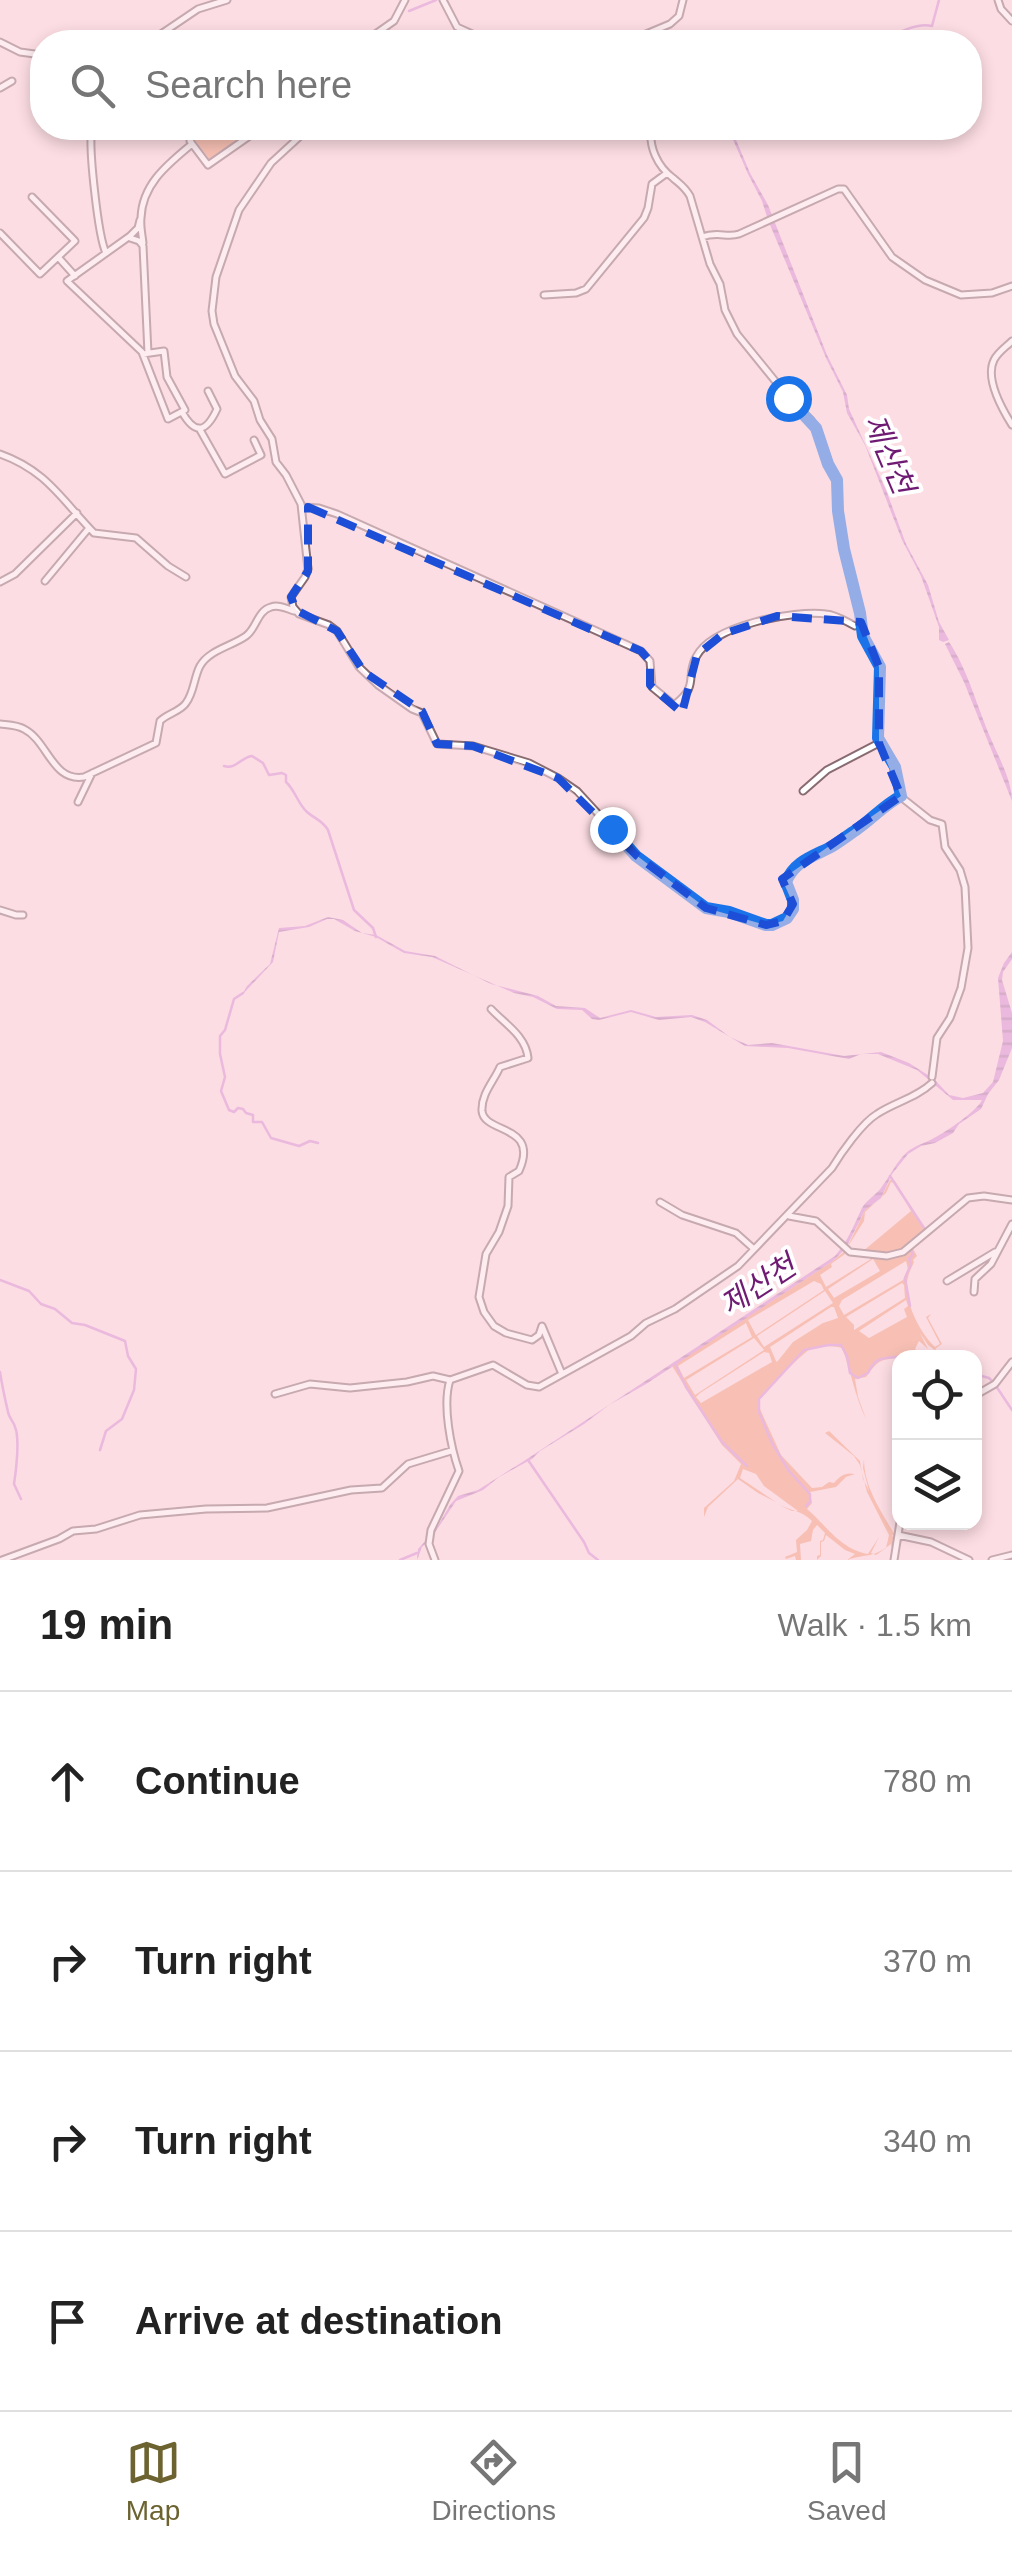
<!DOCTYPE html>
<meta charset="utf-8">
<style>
body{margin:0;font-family:Helvetica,"Noto Sans KR",sans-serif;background:#f6f6f6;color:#222}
.controls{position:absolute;right:30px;bottom:30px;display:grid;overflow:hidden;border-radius:20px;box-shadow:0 5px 15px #0003}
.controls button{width:90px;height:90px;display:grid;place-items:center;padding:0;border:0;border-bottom:2px solid #e0e0e0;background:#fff;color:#222;font:50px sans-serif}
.stop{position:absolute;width:30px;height:30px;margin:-22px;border:8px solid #1a73e8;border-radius:50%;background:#fff}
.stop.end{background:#1a73e8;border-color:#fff;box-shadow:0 2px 10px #0008}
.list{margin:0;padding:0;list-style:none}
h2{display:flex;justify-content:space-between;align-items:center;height:130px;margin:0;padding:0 40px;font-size:42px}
h2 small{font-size:32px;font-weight:400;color:#767676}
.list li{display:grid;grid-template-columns:65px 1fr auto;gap:30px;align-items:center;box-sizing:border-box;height:180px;padding:0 40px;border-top:2px solid #e0e0e0}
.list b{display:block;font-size:38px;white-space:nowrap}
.list em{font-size:32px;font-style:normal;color:#767676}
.icon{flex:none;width:55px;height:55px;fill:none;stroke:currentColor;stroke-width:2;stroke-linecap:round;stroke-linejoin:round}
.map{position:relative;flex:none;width:1012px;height:1560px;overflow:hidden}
.search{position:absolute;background:#fff;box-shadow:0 5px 15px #0003;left:30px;right:30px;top:30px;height:110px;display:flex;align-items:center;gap:25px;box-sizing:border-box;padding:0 35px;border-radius:40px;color:#767676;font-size:38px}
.sheet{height:850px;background:#fff}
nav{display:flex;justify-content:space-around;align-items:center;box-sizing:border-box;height:140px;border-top:2px solid #e0e0e0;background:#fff;font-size:28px;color:#767676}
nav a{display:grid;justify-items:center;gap:5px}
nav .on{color:#6c6330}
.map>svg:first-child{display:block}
</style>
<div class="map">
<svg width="1012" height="1560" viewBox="0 0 1012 1560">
<defs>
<pattern id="water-rules" width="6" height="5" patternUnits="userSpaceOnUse" patternTransform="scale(2.5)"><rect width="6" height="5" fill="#d58ed6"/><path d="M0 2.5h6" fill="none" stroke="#ac73ac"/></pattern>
</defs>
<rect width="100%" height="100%" fill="#fcdde3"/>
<path fill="#f49e7b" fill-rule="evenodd" d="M200,128H257L210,160L195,140Z
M890,1180L895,1181L926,1232L942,1224L912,1247L917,1256L913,1260L914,1262C912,1267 909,1272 908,1277C902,1299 920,1333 935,1347L940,1344L926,1317L931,1314L928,1318L942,1344L935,1349L944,1357L928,1345L920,1333L928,1349L919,1341L915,1349L926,1357C916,1355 912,1356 901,1357C879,1361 880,1358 866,1377L855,1379L858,1397L866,1419C855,1397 851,1371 842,1348C833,1345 820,1346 810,1349C806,1351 767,1388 763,1394C758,1400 760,1402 760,1409L781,1455L812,1488L822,1487L829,1482L834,1483C840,1476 845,1472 855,1474L846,1477L836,1487L810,1492L812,1503L807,1509C827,1526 840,1549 868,1554L879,1537L871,1553L876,1555L886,1548L889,1535L867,1492L860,1465L854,1456L825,1433L829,1431L860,1461L863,1479L869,1491L863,1468L864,1459C864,1487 881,1511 895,1535L899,1519L900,1522L905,1523L901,1530L903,1534L895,1536L892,1535L895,1541L902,1537L932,1544L906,1538L899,1544L895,1560L891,1544C872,1559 867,1553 847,1560L855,1554L845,1550L826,1535L824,1541L821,1542V1556L817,1560V1556L820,1555V1541L823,1540L825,1533L817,1525L813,1530L811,1541L800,1544L801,1560H796L795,1556L786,1559L785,1557L797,1552L796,1540L807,1530L812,1521C803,1511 789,1510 777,1504L792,1511H798L764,1486L756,1474L743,1469L740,1478L776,1502L758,1493L738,1479L708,1507L704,1517V1508L734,1481L741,1464L722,1445L672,1366L833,1261L846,1250L865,1210L881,1198ZM891,1182L895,1183L911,1211L862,1252L848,1250L847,1248L864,1221L865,1212L886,1193ZM845,1254L869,1257L871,1259L826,1287L820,1275L832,1267L831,1264ZM873,1259L880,1271L834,1298L828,1289ZM906,1261L908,1269L903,1280L844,1315L839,1306L842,1300ZM814,1281L821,1284L824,1290L756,1335L748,1320ZM902,1283L904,1285L905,1298L854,1330V1325L846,1317ZM825,1291L833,1303L764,1347L757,1336ZM906,1300L908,1306L904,1309L907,1317L869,1338L859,1331ZM831,1307H834L838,1318L823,1323L793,1342L777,1362L776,1361L770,1347ZM746,1323L752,1337L684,1378L678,1366ZM754,1338L764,1350L695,1395L686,1380ZM764,1352L769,1353L772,1362L701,1403L696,1397L700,1393Z"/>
<path fill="url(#water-rules)" d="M728,128H731L750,173L768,205L827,355L847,395L849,409L886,490L906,544L928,585L939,622L949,640L943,642L939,640V627L921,576L902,540L865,445L847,413L843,392L826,358L768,220L762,201L748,174Z
M949,642C968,670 977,707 991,739C999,758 1012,781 1012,801L964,682L945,644Z
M328,917L343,920L362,933L376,935L405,951L435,956L491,984L538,996L556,1006L585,1008L600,1018L631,1010L656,1017L692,1015L707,1020L730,1037L748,1045L772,1043L844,1056L881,1052L909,1063L934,1079L949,1095L963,1098L983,1093L993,1082L1003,1041L998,978L1004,963L1012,952V959L1003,972L1002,980L1012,1013V1048L999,1080L988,1094L981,1109L959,1124L953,1133L935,1143L921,1146L908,1154L892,1174L881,1198L865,1210L846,1248L833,1261L646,1384L609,1405L584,1424L540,1451L532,1459L499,1477L483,1490L456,1501L432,1537L422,1547L417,1560L418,1549L436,1529L450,1505L458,1496L478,1490L524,1461L835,1256C848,1241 854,1225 862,1208C867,1199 878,1194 883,1185C891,1174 896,1163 906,1153C915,1145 924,1144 934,1138C946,1132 977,1111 982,1100H953L917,1070L878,1054H861L849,1059L788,1048L745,1046L705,1022L691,1017L659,1020L631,1012L599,1020L592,1019L582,1010L557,1009L533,997L514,993L432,957L404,953L376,937L355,931L334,919H327L309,927L279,932L273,962L241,996L247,986L270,964L279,928L305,926Z"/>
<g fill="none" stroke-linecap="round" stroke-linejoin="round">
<path stroke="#d58ed6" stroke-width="2.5" d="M409,11L436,0
M885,42C895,32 918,23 932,26L939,0
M224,766C236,770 241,757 252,756L263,763L269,775L282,773L286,775V782C295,790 298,804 307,812C315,819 322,820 328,830L354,910L373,928L376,937
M243,993L234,999L225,1030L220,1036V1054L225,1077L221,1091L229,1110L234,1112L238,1108L243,1109L246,1113L253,1115V1122H262L271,1138L299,1146L310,1141L318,1143
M890,1176L926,1231
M0,1280L29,1291L41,1304L55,1309L72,1323L85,1325L125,1341L128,1356L136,1369L134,1390L122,1419L106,1431L100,1450
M910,1306L905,1278L911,1264L909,1259L913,1254L910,1249
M675,1363L686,1387L722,1442L747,1466
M0,1372C2,1385 5,1399 8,1412C9,1418 14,1422 15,1427C20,1438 16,1472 14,1484L21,1499
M974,1374L989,1378L994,1383
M996,1386L1012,1410
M528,1460L584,1542L589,1553L598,1560
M806,1506L810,1502V1494L789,1471L772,1443L759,1412V1399L804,1350L828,1345H841L847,1356L850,1373L858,1378L868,1373C875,1358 882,1358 897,1357C910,1355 912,1350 923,1358
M400,1560L417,1553"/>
<defs>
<path id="minor" d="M443,0L457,27L490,42
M998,0L1001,9L1012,21
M0,42L20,52L42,55
M138,42L161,34L198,9L227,0
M364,42L394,21L405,0
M627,42L670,24L679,16L683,0
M0,88L12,81
M92,128C88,145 98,236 106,253
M197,128L190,141L208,165L261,128
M309,128L271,163L239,210L216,277L212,311L214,324L235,376L254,401L260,420L272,439L276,462L286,475L301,504L308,569L305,577L291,597L293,607L299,614L329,625L337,631L359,667L378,685L412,709L422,713L437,744L473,746L529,763L558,778L577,791L636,855L706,908L729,913L769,926L783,921L793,909V900L786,882C793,862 811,857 829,848C838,843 847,836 856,830C872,819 884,805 901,796
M651,128C649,147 657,166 673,178C681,185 685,187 690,196L710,264L720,284L725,310L737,334L793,403L811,420L819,434L829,464L837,480L838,511L844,549L860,613L862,633L879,667V743L895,767L901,797L930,820L942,824L945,847L960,870L965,887L968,948L961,988L950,1018L937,1038L932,1077
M606,135L623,133L634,128
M140,220L138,228L130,236L67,281L142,352L168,419L185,410L167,377L164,351L143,354
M0,233L40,274L75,241L32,197
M702,237C718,231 727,238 739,234L838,189H844L892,257L925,280L961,295L992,293L1012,286
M130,238L139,241L143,246L148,353
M143,243C142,234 140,226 141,218C142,184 168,164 192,144
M58,257L75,276
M544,295L576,293L586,289L644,218L648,208L652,184L667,173
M1012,341C1006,347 998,352 994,360C985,378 1002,409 1012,425
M182,412C195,435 206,433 217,409L208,391
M199,428L225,474L261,455L254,440
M0,454C46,470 62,500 94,533L136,538L168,566L186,577
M302,507L319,508L337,514L641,651L650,661L652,687L674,705C700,685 685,678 696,657C712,625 794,610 826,614C837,615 845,621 855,626L861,622
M45,581L89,528
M0,582L15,574L77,513
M0,724C8,725 17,725 24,729C48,741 52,782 84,777L156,743L160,721C167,714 181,711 186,703C194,693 194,677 200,666C209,650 232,646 246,636C257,628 257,611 271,607C279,604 287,609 294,611
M803,791L827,770L879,743
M78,802L92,773
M0,910L16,915H23
M491,1009C505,1024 526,1036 528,1058L500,1067C494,1081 481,1094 482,1111C484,1134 540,1124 519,1171L509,1177L508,1206L499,1232L486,1254L479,1297L484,1312L494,1326L506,1333L532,1340L539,1335L542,1326L562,1374
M660,1202L682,1215L736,1233L754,1249
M789,1216L816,1221L850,1252L887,1256L903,1252L968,1198L984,1196L1012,1200
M947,1281L995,1252
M974,1292L975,1279L991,1264L1012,1224
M275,1394L310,1384L350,1388L407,1382L433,1376L450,1380
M974,1396L995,1384L1012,1362
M898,1535L931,1542L969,1560
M2,1560L59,1539L73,1531L96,1529L140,1515L206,1509L267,1508L351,1490L382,1488L408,1464L451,1451
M435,1560L429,1544L431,1530L459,1471C451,1448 442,1405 450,1380L493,1365L527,1385L539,1387L631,1336L646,1323L675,1309L738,1266L832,1168C841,1153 862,1123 877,1114C895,1102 916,1098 932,1083
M894,1560L900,1522
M992,1560L1012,1555"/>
</defs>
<use href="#minor" stroke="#876b71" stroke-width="9"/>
<use href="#minor" stroke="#fff" stroke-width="5"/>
</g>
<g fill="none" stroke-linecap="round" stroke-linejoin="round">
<path stroke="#1a73e8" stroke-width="12" d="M612,829L636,856L706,908L729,912L766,925H772L787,918L793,909V900L786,882C794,862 811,857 829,848C838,843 847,836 856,830C872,819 884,805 901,796L895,767L878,738L880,667L863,636L860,613L844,549L838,511L837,480L828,464L816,428L788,398"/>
</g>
<path d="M0 0H1012V1560H0ZM308,507L641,651L650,661V685L682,713L697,655L723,634L777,616L861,622L879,667V743L901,796L782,879L793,904L783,921L766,925L706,908L636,855L558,778L473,746L437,744L422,711L364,672L337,631L296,610L291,597L308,571Z" fill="#fcdde3" fill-opacity=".55" fill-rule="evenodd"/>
<path fill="none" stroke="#1d4ed8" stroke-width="8" stroke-dasharray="20 12" stroke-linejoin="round" d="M308,507L641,651L650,661V685L682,713L697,655L723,634L777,616L861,622L879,667V743L901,796L782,879L793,904L783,921L766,925L706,908L636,855L558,778L473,746L437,744L422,711L364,672L337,631L296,610L291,597L308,571Z"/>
<g text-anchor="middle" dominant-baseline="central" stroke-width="8" stroke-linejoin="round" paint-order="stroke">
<g font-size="30" font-style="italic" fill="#6f1b73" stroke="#fff">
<text transform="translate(889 454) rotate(67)">제산천</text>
<text transform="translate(758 1285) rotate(-33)">제산천</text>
</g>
</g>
</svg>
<div class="controls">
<button><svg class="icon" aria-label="locate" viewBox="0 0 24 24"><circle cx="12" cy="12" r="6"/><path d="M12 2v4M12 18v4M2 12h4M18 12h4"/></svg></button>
<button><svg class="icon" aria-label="layers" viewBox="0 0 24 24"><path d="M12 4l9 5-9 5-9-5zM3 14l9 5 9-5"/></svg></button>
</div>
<div class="stop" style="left:788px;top:398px"></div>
<div class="stop end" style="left:612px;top:829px"></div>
<div class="search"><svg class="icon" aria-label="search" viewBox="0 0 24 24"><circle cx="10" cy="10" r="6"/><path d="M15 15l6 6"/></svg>Search here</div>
</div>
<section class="sheet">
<h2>19 min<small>Walk · 1.5 km</small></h2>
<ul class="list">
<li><svg class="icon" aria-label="ahead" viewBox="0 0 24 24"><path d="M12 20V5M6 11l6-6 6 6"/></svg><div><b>Continue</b></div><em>780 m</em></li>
<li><svg class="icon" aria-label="right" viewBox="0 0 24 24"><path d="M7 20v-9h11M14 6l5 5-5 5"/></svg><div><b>Turn right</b></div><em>370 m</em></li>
<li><svg class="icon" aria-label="right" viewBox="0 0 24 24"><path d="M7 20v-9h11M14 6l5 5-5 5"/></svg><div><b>Turn right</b></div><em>340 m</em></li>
<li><svg class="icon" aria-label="arrive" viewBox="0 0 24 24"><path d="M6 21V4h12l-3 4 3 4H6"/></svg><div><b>Arrive at destination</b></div></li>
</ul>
</section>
<nav>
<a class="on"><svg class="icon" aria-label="map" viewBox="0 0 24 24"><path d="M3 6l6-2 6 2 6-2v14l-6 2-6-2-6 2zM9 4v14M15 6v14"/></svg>Map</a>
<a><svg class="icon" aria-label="directions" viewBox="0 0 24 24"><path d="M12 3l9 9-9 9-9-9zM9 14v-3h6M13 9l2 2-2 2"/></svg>Directions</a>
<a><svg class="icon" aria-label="saved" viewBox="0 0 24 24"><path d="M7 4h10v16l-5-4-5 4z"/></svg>Saved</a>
</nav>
